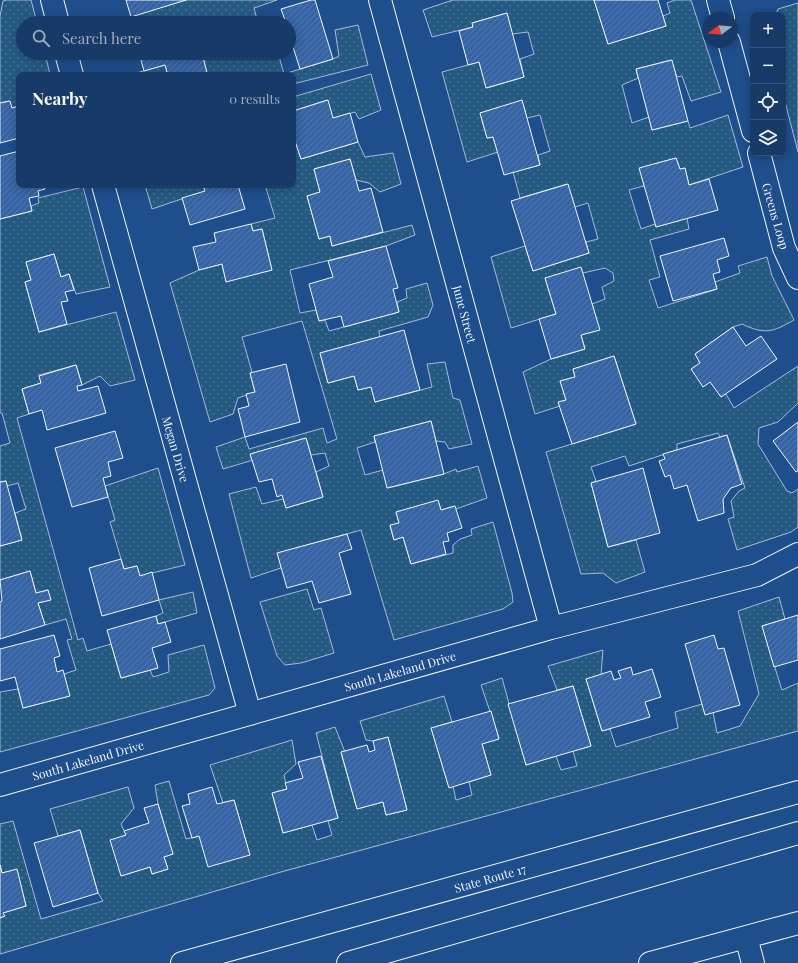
<!DOCTYPE html>
<meta charset="utf-8">
<style>
body{margin:0;font-family:"Playfair Display",serif;background:#20416f;color:#f1f3f6}
.controls{position:absolute;right:12px;top:12px;display:grid;overflow:hidden;border-radius:8px;box-shadow:0 2px 10px #0003}
.controls button{width:36px;height:36px;display:grid;place-items:center;padding:0;border:0;border-bottom:1px solid #36547d;background:#173a69;color:#f1f3f6;font:20px sans-serif}
.compass{position:absolute;left:702px;top:12px;width:36px;height:36px;border-radius:50%;background:#173a69;box-shadow:0 2px 10px #0003;rotate:254deg}
.list{margin:0;padding:0;list-style:none}
h2{display:flex;justify-content:space-between;align-items:center;height:52px;margin:0;padding:0 16px;font-size:17px}
h2 small{font-size:13px;font-weight:400;color:#9eadc0}
.icon{flex:none;width:22px;height:22px;fill:none;stroke:currentColor;stroke-width:2;stroke-linecap:round;stroke-linejoin:round}
.map{position:relative;flex:none;width:798px;height:963px;overflow:hidden}
.search{position:absolute;background:#173a69;box-shadow:0 2px 10px #0003;left:16px;top:16px;width:280px;height:44px;display:flex;align-items:center;gap:10px;box-sizing:border-box;padding:0 14px;border-radius:22px;color:#9eadc0;font-size:15px}
.panel{position:absolute;background:#173a69;box-shadow:0 2px 10px #0003;left:16px;top:72px;width:280px;height:116px;border-radius:8px}
.map>svg:first-child{display:block}
</style>
<div class="map">
<svg width="798" height="963" viewBox="0 0 798 963">
<defs>
<pattern id="grass-dots" width="8" height="8" patternUnits="userSpaceOnUse"><rect width="8" height="8" fill="#245a82"/><path d="M2 2h.1M6 6h.1" fill="none" stroke="#447295" stroke-width="1.8" stroke-linecap="round"/></pattern>
<pattern id="building-hatch" width="6" height="6" patternUnits="userSpaceOnUse"><rect width="6" height="6" fill="#3563a3"/><path d="M-1 1l2-2M0 6l6-6M5 7l2-2" fill="none" stroke="#537ab1"/></pattern>
</defs>
<rect width="100%" height="100%" fill="#1f4e8c"/>
<path fill="url(#grass-dots)" stroke="#a8bbd7" d="M6,0H31L37,23H23V53H45L50,75H19V106L12,108L9,101L0,103V16L3,1Z
M186,0H277L254,8L258,23H193L192,20L182,23H107Z
M453,0H594L608,44L666,26L663,16L670,13L667,3L675,0H691L721,92L691,101L682,76L677,77L671,60L636,69L638,78L622,85L632,123L649,117L652,130L688,121L690,128L728,115L743,167L689,185L685,168L680,169L676,158L640,168L644,186L629,190L641,229L655,224L656,227L687,218L689,229L650,240L660,277L649,280L658,308L717,289L715,282L740,273L738,266L767,257L772,276L794,320C773,332 765,335 742,324L733,327L695,354L721,397L726,394L734,408L798,366V403L778,422L759,428L758,444L787,491L792,493L798,489V527L791,532L737,550L728,519L734,517L731,501L739,491L745,488L727,435L720,437L718,433L677,444V450L629,466L625,456L591,467L596,481L591,483L608,547L636,540L645,572L616,583L603,573L581,574L546,452L636,424L614,356L573,369L575,377L560,381L566,400L559,402L560,406L535,414L523,372L551,359L585,349L581,335L599,330L592,304L605,299L602,287L614,281L613,273L605,268L583,273L545,278L556,314L511,328L491,257L525,246L533,271L589,253L586,242L598,239L588,203L575,207L567,184L520,198L513,172L540,165L538,155L550,151L540,115L527,118L522,101L480,113L487,138L493,137L498,152L467,162L442,72L479,62L487,88L524,77L520,59L534,54L528,32L512,34L507,13L472,23L473,27L432,37L423,10Z
M798,3V152L783,94V15H776L778,9Z
M358,25L368,65L293,84V75H199L207,73L202,53H278L284,74L333,59L339,56L335,30Z
M165,65L168,75H129Z
M371,74L381,110L359,119L355,112L333,118L327,100L293,111V97Z
M293,135L301,159L358,142L365,157L393,153L401,184L380,192L369,183L356,180L350,159L314,169L320,192L307,196L319,239L330,236L332,246L412,225L415,235L386,246L290,270L300,313L316,310L319,321L325,320L329,331L399,312L397,302L407,298L406,289L427,283L433,305L428,317L379,331L380,337L320,353L328,383L354,376L358,390L371,387L375,402L432,387L427,364L445,362L453,398L460,400L472,444L449,449L445,442L436,441L431,421L374,436L375,442L357,448L365,475L383,470L388,488L444,474L456,469L457,472L478,466L487,498L456,509L455,506L441,510L438,501L396,512L399,523L390,526L394,540L403,537L411,564L453,553V545L460,539L472,535L471,529L493,522L512,593L513,602L503,609L394,640L361,530L278,553L281,568L251,578L229,494L256,487L262,504L283,499L286,508L323,497L316,472L329,466L325,453L311,455L306,438L251,454L253,460L223,469L216,447L245,437L249,449L323,428L327,443L337,439L302,321L242,337L252,372L250,373L255,392L238,398L233,414L210,422L170,283L199,270L222,264L226,281L272,270L262,229L253,231L251,224L275,218L265,185H293Z
M145,185H203L205,191L152,209Z
M83,187L110,287L76,294L69,274L61,277L54,254L26,262L31,280L25,282L39,332L116,312L135,380L110,386L100,376L82,385L76,365L39,375L41,383L22,389L29,414L17,418L78,640L83,638L87,651L111,644L121,678L150,670L153,677L169,672L168,655L204,645L215,688L209,695L0,752V692L18,689L23,708L69,696L64,674L76,670L67,640L72,639L66,619L45,625L38,603L50,600L48,590L36,593L30,571L0,580V546L22,540L15,513L26,509L18,483L7,486L6,481L0,482V446L10,443L2,413H0V219L32,211L31,206L39,203L38,198Z
M158,468L185,565L140,576L137,566L124,569L110,522L115,520L105,486Z
M307,589L314,610L321,608L334,653L301,663L285,665L277,656L260,602Z
M193,592L197,613L158,624L156,616L163,613L159,600Z
M779,597L785,619L762,626L782,690L798,683V731L281,872L0,954V918L4,916L3,913L26,906L17,870L2,873L0,865V824L13,821L41,919L103,901L98,893L80,830L58,836L50,809L128,787L134,808L121,824L126,835L121,876L150,867L152,874L168,869L164,857L173,854L158,804L155,785L169,781L186,839L199,836L250,855L234,800L223,803L210,765L292,740L296,764L284,775L287,789L272,793L283,833L312,825L317,840L332,835L328,821L338,818L316,733L335,727L345,752L341,753L357,809L383,802L386,815L407,810L388,737L373,741L366,740L360,721L444,696L452,722L431,728L449,787L453,786L456,800L472,795L469,782L491,775L482,744L499,738L481,685L502,678L526,765L556,756L561,770L577,766L573,751L591,746L573,686L557,690L548,666L603,650L601,675L586,679L602,731L610,729L616,747L678,728L675,712L702,704L713,712L717,733L740,726L759,694L738,611Z"/>
<path fill="url(#building-hatch)" stroke="#f2f6ff" d="M126,0H186L131,17Z
M311,0H315L333,59L300,69L289,34V23H286L281,9Z
M594,0H658L666,26L608,44Z
M507,13L524,77L486,88L479,62L468,65L459,31L473,27L472,23Z
M139,53H202L207,73L199,75H168L165,65L144,71Z
M672,60L688,121L652,130L636,69Z
M328,100L333,118L350,113L358,142L301,159L293,135V111Z
M522,100L540,165L504,175L493,137L487,138L480,113Z
M10,101L12,108L19,106V138L0,143V103Z
M19,151V185H44L45,189L38,191L39,196L29,198L32,211L0,219V156Z
M676,158L680,169L685,168L689,185L709,179L718,210L656,227L639,168Z
M350,159L359,191L371,188L383,232L332,246L330,236L319,239L307,196L320,192L314,169Z
M568,184L589,253L533,271L511,201Z
M203,185H238L245,209L190,225L182,198L205,191Z
M251,224L253,231L262,229L272,270L226,282L222,264L199,270L193,247L216,242L214,233Z
M724,238L729,256L717,260L720,272L713,274L717,289L673,301L660,256Z
M386,246L398,288L393,289L399,312L344,327L341,316L319,321L309,284L333,277L328,261Z
M54,254L61,277L69,274L74,290L65,292L68,301L61,302L67,324L39,332L25,282L31,280L26,262Z
M581,267L600,330L581,335L585,349L551,359L539,319L556,314L545,278Z
M733,327L746,346L761,336L777,359L721,397L710,382L703,387L691,369L700,363L695,354Z
M404,330L420,390L375,402L371,387L358,390L354,376L328,383L320,353Z
M614,356L636,424L572,444L558,402L566,400L560,381L575,377L573,369Z
M286,364L300,422L245,437L238,409L249,406L246,394L255,392L250,373Z
M76,365L82,385L77,386L78,391L98,386L106,413L47,430L42,410L29,414L22,389L41,383L39,376Z
M431,421L444,474L387,488L374,436Z
M798,422V471L796,472L773,441Z
M115,431L123,458L108,462L111,476L103,478L108,497L72,507L55,448Z
M727,435L742,484L731,488L723,499L724,513L698,521L687,485L674,489L670,475L665,477L659,461L665,459L663,454Z
M306,438L323,497L286,508L282,495L277,497L272,479L259,482L250,454Z
M643,468L660,533L608,547L591,483Z
M6,481L22,540L0,546V482Z
M438,500L441,510L455,506L462,528L447,533L449,541L443,542L446,554L411,564L403,537L394,540L390,525L399,523L396,512Z
M347,534L352,549L339,553L351,594L319,603L312,581L287,588L277,553Z
M121,559L124,569L137,566L140,576L152,572L159,600L102,616L89,568Z
M30,571L36,593L48,590L51,600L38,603L45,625L0,639V602L2,601L0,580Z
M798,615V660L774,667L762,626Z
M156,616L158,624L165,622L171,642L152,648L158,668L121,678L107,630Z
M54,635L60,656L54,658L57,672L63,670L70,696L23,708L15,677L0,681V649Z
M714,635L718,649L724,648L740,705L705,715L685,644Z
M631,667L633,675L652,669L661,697L645,702L650,717L602,731L586,679L611,671L614,680L621,678L618,671Z
M573,686L591,746L526,765L508,704Z
M491,711L499,739L482,744L491,775L449,788L431,728Z
M388,737L407,810L386,815L383,802L357,809L341,752L367,745L369,752L375,750L373,741Z
M321,756L338,818L283,833L272,793L287,789L285,783L303,778L298,762Z
M212,787L217,804L234,800L250,855L208,867L199,836L192,838L182,806L190,804L188,794Z
M158,804L173,854L164,857L168,869L152,874L150,867L121,876L110,840L126,835L124,831L149,823L144,808Z
M80,830L98,893L53,907L34,843Z
M0,865L2,873L17,869L26,906L3,913L5,916L0,918Z"/>
<g fill="none" stroke-linecap="round" stroke-linejoin="round">
<defs>
<path id="minor" d="M52,0L58,23
M380,0L551,628
M718,0L723,18
M729,42L753,131
M66,53L72,75
M759,153L784,248L798,278
M103,185L250,714
M0,785L551,628L757,575L798,554
M746,937L753,963
M650,963L798,923"/>
<path id="highway" d="M182,963L798,792
M348,963L798,833"/>
</defs>
<use href="#minor" stroke="#f2f6ff" stroke-width="24"/>
<use href="#highway" stroke="#f2f6ff" stroke-width="24"/>
<use href="#minor" stroke="#1f4e8c" stroke-width="22"/>
<use href="#highway" stroke="#1f4e8c" stroke-width="22"/>
</g>
<g text-anchor="middle" dominant-baseline="central" stroke-width="3" stroke-linejoin="round" paint-order="stroke">
<g font-size="12" fill="#f2f6ff" stroke="#1f4e8c">
<text transform="translate(776 216) rotate(74)">Greens Loop</text>
<text transform="translate(465 314) rotate(75)">June Street</text>
<text transform="translate(176 449) rotate(74)">Megan Drive</text>
<text transform="translate(400 671) rotate(-16)">South Lakeland Drive</text>
<text transform="translate(88 760) rotate(-16)">South Lakeland Drive</text>
<text transform="translate(490 878) rotate(-16)">State Route 17</text>
</g>
</g>
</svg>
<div class="controls">
<button>+</button>
<button>−</button>
<button><svg class="icon" aria-label="locate" viewBox="0 0 24 24"><circle cx="12" cy="12" r="6"/><path d="M12 2v4M12 18v4M2 12h4M18 12h4"/></svg></button>
<button><svg class="icon" aria-label="layers" viewBox="0 0 24 24"><path d="M12 4l9 5-9 5-9-5zM3 14l9 5 9-5"/></svg></button>
</div>
<svg class="compass" viewBox="-18 -18 36 36"><path d="M0-13l5 13h-10z" fill="#e53935"/><path d="M0 13l5-13h-10z" fill="#9eadc0"/></svg>
<div class="search"><svg class="icon" aria-label="search" viewBox="0 0 24 24"><circle cx="10" cy="10" r="6"/><path d="M15 15l6 6"/></svg>Search here</div>
<section class="panel">
<h2>Nearby<small>0 results</small></h2>
<ul class="list">
</ul>
</section>
</div>
